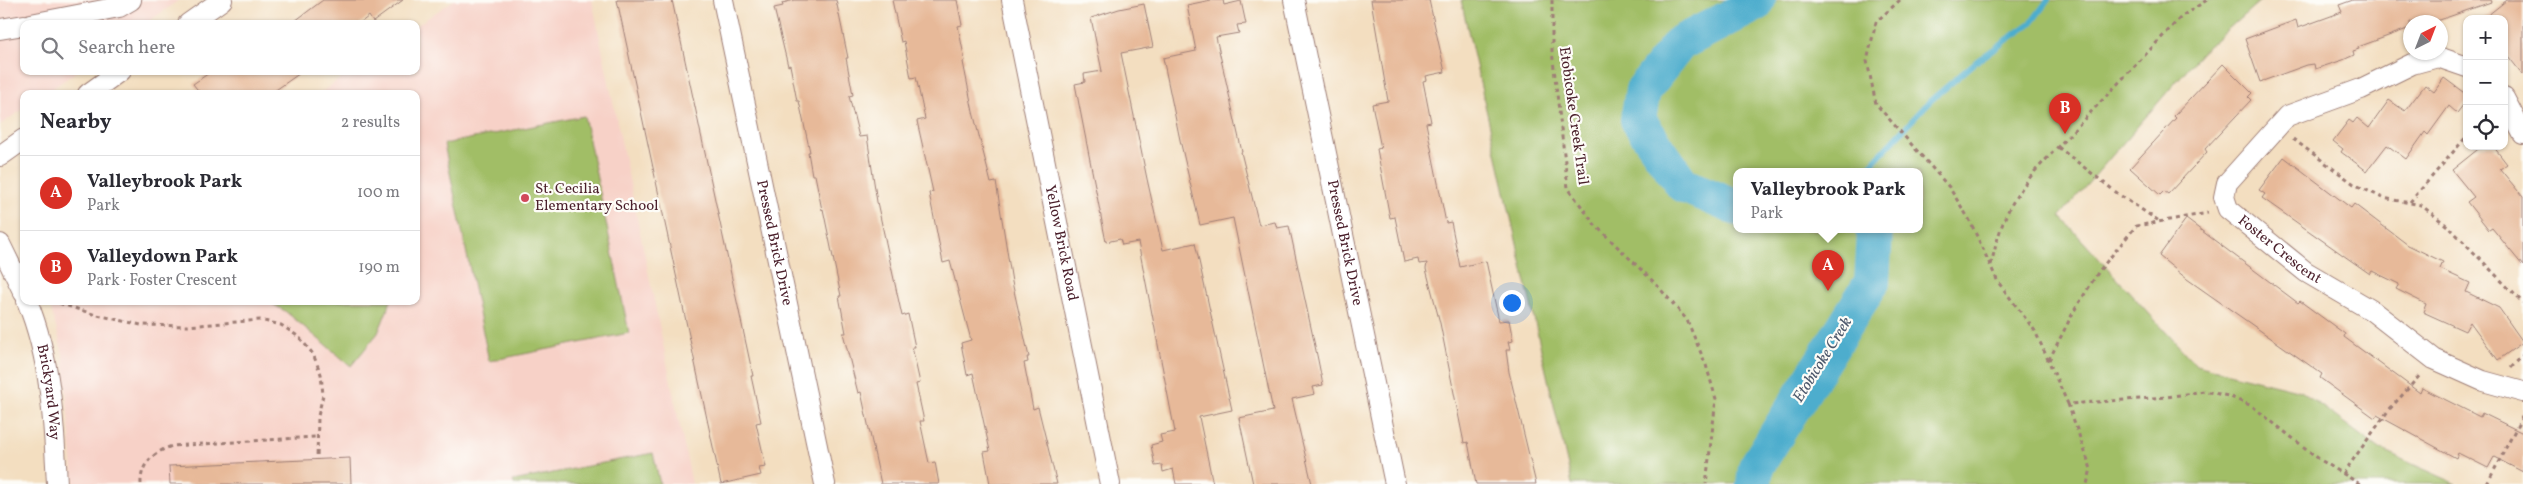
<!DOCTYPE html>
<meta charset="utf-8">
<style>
body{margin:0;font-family:Vollkorn,serif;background:#f7f7f7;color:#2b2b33}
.controls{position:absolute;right:15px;top:15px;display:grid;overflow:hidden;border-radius:10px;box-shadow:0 1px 4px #0004}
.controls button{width:45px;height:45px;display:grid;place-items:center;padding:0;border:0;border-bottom:1px solid #e1e1e2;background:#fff;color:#2b2b33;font:25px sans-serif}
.compass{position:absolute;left:2403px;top:15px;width:45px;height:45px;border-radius:50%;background:#fff;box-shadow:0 1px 4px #0004;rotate:42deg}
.you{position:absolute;left:1511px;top:302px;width:18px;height:18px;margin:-12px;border:4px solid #fff;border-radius:50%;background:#1a73e8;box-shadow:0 0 0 8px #1a73e833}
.badge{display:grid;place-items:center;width:32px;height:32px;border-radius:50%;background:#d93025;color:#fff;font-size:16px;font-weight:700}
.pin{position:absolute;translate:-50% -41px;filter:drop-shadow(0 1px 2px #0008)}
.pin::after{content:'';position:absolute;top:26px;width:18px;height:15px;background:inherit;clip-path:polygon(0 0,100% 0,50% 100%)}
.popup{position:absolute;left:1733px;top:168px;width:190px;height:65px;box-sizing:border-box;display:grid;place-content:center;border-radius:10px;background:#fff;filter:drop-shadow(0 1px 4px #0005);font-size:16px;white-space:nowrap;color:#7c7c81}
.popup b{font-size:19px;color:#2b2b33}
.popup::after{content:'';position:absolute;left:50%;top:100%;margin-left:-10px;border:10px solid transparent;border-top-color:#fff}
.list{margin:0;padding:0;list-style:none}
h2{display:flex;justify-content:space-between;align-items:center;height:65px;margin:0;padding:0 20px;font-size:21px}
h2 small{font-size:16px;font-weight:400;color:#7c7c81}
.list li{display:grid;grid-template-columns:32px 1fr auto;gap:15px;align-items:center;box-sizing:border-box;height:75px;padding:0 20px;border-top:1px solid #e1e1e2}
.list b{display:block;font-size:19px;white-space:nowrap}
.list p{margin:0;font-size:16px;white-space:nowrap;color:#7c7c81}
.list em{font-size:16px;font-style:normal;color:#7c7c81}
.icon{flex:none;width:28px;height:28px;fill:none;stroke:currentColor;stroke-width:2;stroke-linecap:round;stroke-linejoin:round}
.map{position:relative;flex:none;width:2523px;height:484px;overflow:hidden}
.search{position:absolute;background:#fff;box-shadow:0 1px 4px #0004;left:20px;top:20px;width:400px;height:55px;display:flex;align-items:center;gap:12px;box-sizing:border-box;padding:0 18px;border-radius:10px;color:#7c7c81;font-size:19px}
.panel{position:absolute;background:#fff;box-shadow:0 1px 4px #0004;left:20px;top:90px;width:400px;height:215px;border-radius:10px}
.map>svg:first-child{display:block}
</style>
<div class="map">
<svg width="2523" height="484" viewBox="0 0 2523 484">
<rect width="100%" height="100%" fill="#fdfcf7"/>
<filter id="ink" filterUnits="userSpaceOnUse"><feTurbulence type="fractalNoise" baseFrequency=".02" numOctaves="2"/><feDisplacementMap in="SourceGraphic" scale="10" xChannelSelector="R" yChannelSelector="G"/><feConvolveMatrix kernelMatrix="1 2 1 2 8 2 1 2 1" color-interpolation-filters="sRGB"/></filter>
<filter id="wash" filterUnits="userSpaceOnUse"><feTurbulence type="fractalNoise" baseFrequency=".0096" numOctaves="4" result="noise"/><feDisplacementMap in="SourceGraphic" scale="20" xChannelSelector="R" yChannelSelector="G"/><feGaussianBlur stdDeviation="1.12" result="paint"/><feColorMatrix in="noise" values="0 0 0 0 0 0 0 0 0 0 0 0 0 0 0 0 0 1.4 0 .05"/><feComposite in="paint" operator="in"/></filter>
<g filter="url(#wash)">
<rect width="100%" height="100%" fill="#f3dec0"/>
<path fill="#f7d1c7" d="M0,0H179L145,24H24V71H77L45,94H24V108L0,125Z
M454,0H592L692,484H74L63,354L49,301H416V94H319L351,71H416V26Z"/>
<path fill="#a1be66" stroke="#766e48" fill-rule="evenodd" d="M1461,0H2261L2201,53L2060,216L2196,365L2301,391L2379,449L2457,484H1572ZM1737,172H1919V230H1737Z
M584,116L629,333L489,361L444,144Z
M267,301H391L378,333L351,366L285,311Z
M653,453L660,484H514L513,481Z"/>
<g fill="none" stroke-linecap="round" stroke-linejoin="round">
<path stroke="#4eadcd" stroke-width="6" d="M1864,172L1930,101L1977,61L2031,23L2048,0"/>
<path stroke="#4eadcd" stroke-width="36" d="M1737,208L1683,185L1638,120L1643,90L1680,43L1756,4L1758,0
M1754,484L1756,467L1872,282L1875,232L1873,230"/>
</g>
<g id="blocks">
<path fill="#e7b999" d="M323,0H403L373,22L369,16L359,24H291Z
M617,0H672L753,376H751L761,422L756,423L766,467L759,468L761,475L721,484Z
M795,0H836L848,58H846L853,95L849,96L859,137L867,136L877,202L902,316L908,314L915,347H912L920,383L916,384L924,421H920L929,463L935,462L939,484H881L861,392L858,393L843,333H846L839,296H841L823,209L822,210L815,175H812L808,152H810L799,101H797L790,65L788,66L774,8L783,6L782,3Z
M892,0H957L962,25L958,26L965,61L963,62L973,112L991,183L996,182L1012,282L1029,357H1027L1028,362L1024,363L1033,409L1038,407L1057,484H990L984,452L990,451L973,373L967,375L961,343L971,340L950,261L943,263L929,193L933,192L917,121L925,119L916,77L911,78L904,41L901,42Z
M1211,0H1223L1224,5L1241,1L1246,24L1237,25L1239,33L1216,37L1242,152H1241L1259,225L1275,222L1277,228L1289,226L1318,360L1323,385L1313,387L1315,394L1292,399L1312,484H1253L1239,418L1273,411L1233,218L1200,225L1180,140L1163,58L1196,51L1187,5Z
M1371,0H1429L1445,72L1426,76L1427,80L1423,81L1431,122L1426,123L1446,223L1451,222L1460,267L1486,261L1499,321L1509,320L1513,341L1508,342L1510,350H1506L1509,372L1536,484H1476L1468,442L1464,443L1440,323L1426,269L1427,263L1419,264L1418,259L1404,262L1395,217L1390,218L1377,149L1381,148L1372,104L1388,101Z
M2353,0H2490L2491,2L2434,22H2410V28L2358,47L2359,49L2353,51L2354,55L2343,60L2315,69L2314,64L2307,65L2260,82L2245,39L2296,20L2298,28L2342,12L2339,5Z
M2507,0H2523V75L2504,51V19H2483Z
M1144,4L1153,47L1121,53L1147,179L1163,250L1195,243L1232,410L1199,417L1213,484H1176L1173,469L1163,472L1162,465L1155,466L1151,445L1162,442L1160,435L1175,432L1138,242L1122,245L1120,239L1106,242L1075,84L1085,82L1084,74L1102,71L1091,18L1119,9Z
M2223,64L2252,93L2248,97L2251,100L2205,149L2207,152L2168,194L2164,191L2160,195L2130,168L2176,118L2174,116Z
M212,71H303L270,94H201L193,84Z
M2444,78L2467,95V100L2457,113L2449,106L2428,135L2425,132L2406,159L2387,145L2367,171L2341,152L2343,149L2333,141L2349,120L2353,123L2357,118L2369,128L2389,100L2405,111L2425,85L2434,92Z
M2482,146H2493L2507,164L2500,169L2523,197V266L2492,228L2489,230L2467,202L2474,197L2452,170Z
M2284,157L2351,208L2354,204L2408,245L2443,262L2440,269L2470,283L2466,292L2499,308L2523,342L2498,360L2470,322L2465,331L2423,312L2426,304L2396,289L2399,284L2372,271L2370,274L2262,198L2265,194L2259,190Z
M2186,219L2298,303L2300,301L2345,334L2344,337L2420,393L2422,388L2480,417L2482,413L2523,433V472L2494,457L2488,468L2458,453L2456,458L2377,415L2375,418L2320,378L2322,374L2187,279L2159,256Z
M350,458L351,484H170L169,466Z"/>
</g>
</g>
<g filter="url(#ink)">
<use href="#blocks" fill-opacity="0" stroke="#9e7e76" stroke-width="1"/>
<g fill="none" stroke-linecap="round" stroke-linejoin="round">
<defs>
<g id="minor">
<path id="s1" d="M723,0L825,484"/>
<path id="s2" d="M1012,0L1110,484"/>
<path id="s3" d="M1294,0L1395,484"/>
<path d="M31,24L119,7L131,0"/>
<path d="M188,24L222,0"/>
<path d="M0,29L24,25"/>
<path id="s4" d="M2467,67L2438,57L2412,64L2361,89L2287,116L2227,183L2224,197L2228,209L2306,272L2371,310L2434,359L2483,381L2523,392"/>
<path d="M88,94L120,71"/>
<path d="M2504,98L2523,134"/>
<path d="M0,156L24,139"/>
<path d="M0,244L24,293"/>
<path id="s5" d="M27,301C51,359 54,423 57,484"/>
</g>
</defs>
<use href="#minor" stroke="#9e7e76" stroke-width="22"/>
<path stroke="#9e7e76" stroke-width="3" stroke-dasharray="4 4" stroke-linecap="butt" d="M1552,0V51L1568,188L1595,225L1656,284L1687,320L1706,365L1716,399L1706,484
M1900,0L1876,22L1867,61L1876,104L1949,187L1969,219L1998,282L2035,331L2068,404L2167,397L2204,391L2228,396L2252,406L2319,459L2360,484
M2293,139L2354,184L2383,198L2421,205L2450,228L2523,303
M2058,147L2121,196L2159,221
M2410,202L2467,136
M1991,265C2001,222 2007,206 2035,171L2182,16L2207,0
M52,301L93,314L141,325L188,326L260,320L281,325L299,337L313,354L321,374L323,395L318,416L317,460
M2049,360L2074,311L2099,271L2136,226L2208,213
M2511,368L2523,355
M2068,404L2091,469L2087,484
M2343,474L2388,411L2421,374
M141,484C140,464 154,452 172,446L316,437
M2487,484L2523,415"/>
<use href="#minor" stroke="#fff" stroke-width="20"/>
</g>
</g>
<circle fill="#d1495b" stroke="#fdfcf7" stroke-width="2" cx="525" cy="198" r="5"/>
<g text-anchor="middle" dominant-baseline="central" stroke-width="4.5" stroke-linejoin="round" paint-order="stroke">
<g font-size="15" fill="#4a1f2b" stroke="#fdfcf7">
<text transform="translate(1573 116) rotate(82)">Etobicoke Creek Trail</text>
<text stroke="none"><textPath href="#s1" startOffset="248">Pressed Brick Drive</textPath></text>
<text stroke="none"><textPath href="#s2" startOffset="248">Yellow Brick Road</textPath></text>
<text stroke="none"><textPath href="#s3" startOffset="248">Pressed Brick Drive</textPath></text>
<text stroke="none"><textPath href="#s4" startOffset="376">Foster Crescent</textPath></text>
<text stroke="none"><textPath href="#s5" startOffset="94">Brickyard Way</textPath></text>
</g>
<g font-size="15" fill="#4a1f2b" stroke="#fdfcf7" text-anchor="start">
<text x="535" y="189">St. Cecilia<tspan x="535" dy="17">Elementary School</tspan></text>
</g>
<g font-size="16" font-style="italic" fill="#4c586c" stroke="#fdfcf7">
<text transform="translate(1823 360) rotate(-58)">Etobicoke Creek</text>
</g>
</g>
</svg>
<div class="controls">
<button>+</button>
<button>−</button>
<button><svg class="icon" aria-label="locate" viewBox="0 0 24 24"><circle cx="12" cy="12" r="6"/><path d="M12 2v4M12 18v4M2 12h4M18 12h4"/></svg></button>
</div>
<svg class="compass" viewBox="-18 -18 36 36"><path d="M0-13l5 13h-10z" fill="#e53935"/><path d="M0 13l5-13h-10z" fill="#7c7c81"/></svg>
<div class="you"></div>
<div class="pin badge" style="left:1828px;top:291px">A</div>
<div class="popup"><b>Valleybrook Park</b>Park</div>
<div class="pin badge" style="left:2065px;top:134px">B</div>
<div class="search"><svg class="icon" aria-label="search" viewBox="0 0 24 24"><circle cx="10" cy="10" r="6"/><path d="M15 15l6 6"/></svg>Search here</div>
<section class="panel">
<h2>Nearby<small>2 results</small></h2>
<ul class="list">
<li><span class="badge">A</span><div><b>Valleybrook Park</b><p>Park</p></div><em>100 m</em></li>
<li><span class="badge">B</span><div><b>Valleydown Park</b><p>Park · Foster Crescent</p></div><em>190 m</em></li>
</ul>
</section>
</div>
